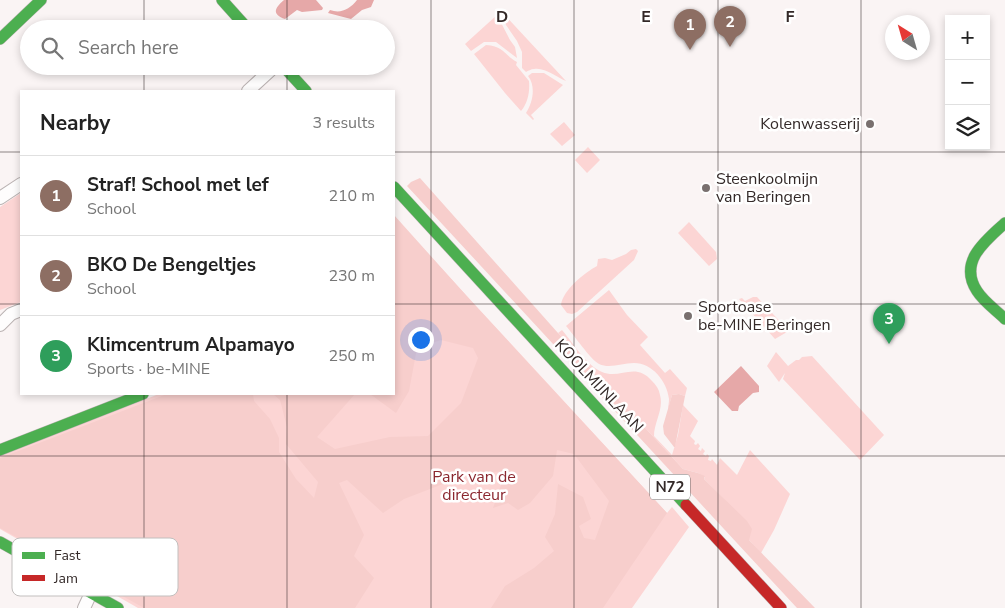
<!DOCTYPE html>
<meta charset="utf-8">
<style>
body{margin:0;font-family:"Nunito Sans",sans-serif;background:#f2f2f2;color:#222}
.controls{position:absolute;right:15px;top:15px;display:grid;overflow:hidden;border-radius:0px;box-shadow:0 2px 8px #0003}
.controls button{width:45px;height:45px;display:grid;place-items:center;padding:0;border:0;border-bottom:1px solid #e0e0e0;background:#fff;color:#222;font:25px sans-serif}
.compass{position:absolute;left:885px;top:15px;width:45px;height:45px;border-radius:50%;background:#fff;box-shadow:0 2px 8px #0003;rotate:323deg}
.you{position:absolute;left:420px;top:339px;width:18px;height:18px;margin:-12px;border:4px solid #fff;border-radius:50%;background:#1a73e8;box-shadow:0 0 0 8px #1a73e833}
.badge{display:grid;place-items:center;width:32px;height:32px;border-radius:50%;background:#1a73e8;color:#fff;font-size:16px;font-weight:700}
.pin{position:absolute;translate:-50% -41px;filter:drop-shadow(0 1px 2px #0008)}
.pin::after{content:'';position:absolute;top:26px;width:18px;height:15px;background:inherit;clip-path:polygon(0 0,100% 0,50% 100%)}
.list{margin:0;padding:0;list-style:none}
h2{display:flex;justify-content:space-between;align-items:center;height:65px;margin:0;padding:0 20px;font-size:21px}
h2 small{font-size:16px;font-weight:400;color:#767676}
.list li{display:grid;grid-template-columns:32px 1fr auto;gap:15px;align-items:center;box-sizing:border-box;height:80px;padding:0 20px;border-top:1px solid #e0e0e0}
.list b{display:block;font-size:19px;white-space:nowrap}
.list p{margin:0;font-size:16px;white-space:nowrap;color:#767676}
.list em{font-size:16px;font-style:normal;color:#767676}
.icon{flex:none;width:28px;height:28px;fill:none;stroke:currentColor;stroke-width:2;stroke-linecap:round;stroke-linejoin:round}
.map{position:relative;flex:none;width:1005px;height:608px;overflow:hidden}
.search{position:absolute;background:#fff;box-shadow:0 2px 8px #0003;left:20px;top:20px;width:375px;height:55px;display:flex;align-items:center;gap:12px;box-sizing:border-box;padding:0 18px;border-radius:28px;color:#767676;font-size:19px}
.panel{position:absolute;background:#fff;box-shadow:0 2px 8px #0003;left:20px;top:90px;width:375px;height:305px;border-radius:0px}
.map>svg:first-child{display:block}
</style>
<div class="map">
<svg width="1005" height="608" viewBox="0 0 1005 608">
<rect width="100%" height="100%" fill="#faf4f4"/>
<path fill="#fcd5d4" d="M503,13L566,81C556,77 545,67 534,69C531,69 528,71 526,72L522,68V52L517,41L506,25Z
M497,15L510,40L515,47L517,58L496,42H484L471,51L465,44Z
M486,45C504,46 504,55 517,62L516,65L529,81C530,91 528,103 521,111L505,93L474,54Z
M532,73H544L563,85L531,115L534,119L533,120L526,113C533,102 536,86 528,76Z
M564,122L575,135L562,146L550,134Z
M588,147L600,160L587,173L575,160Z
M21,193V302L0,310V207Z
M394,217L667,513L672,507L689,527L632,608H138L0,529V455L159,394H394Z
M689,222L716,252L717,259L709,266L678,233Z
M636,249L638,251L634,260L577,312L572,314L567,313L561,305C563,290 584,273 597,266L598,259L605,258L612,260L626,254L631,250Z
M609,290L627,315L648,337L640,345L665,373L670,369L687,388L685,396L679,394L672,395L668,410C668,407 669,403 669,399C667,381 652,363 634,363C622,363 610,369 599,364C590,359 574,335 566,326Z
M753,297H757L787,329V332L775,339L739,299L742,298L745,301Z
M562,330C573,343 586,365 602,372C620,380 635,361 652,381C656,385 659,389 660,395C664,409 654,422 654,436L672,455L678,435L683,405L698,421L690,436L695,441L694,444L696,445L698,443L700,446L698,449L701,451L702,448L705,451L703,454L706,456L707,454L709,456L708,460L711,461L712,459L717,465L720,458L737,475L750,450L790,494L774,530L761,553L749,540L724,499L704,479L705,477L698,473L683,469L558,333Z
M776,352L788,366L796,360H799L802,357L812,356L884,435L860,460L783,379L785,373L779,382L767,366Z"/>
<path fill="#f7cecc" d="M420,178L558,333L683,469L698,473L705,476L704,479L747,521L752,529L749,540L815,608H797L407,186L411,182Z
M394,215L473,303L667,513L603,608H491L505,586L534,568L554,551L545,537L555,514L558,484L583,497L591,519L579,526L584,538L595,540L609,501L574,454L557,450L553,476L530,503L518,510L508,503L493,508L506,471L469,474L404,499L383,513L347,480L339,483L364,535L354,556L374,578L355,608H144L0,528V458L167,394H253L254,401L270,419L279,438V452L296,479L314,498L318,482L286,444L287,427L280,400L273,394H355L317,437L335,449L390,437L428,436L461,403L478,358L473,348L441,340L417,348L409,391L396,413L370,394H394Z
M679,394L685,396L675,447H674L664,434L663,426L672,395Z"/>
<path fill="#e6a8a8" d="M284,0H316L323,8L322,10L302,12L297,10L285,19C271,14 275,8 284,0Z
M357,0H374L371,7L362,10L351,19L328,13L330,10C341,14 350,9 357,0Z
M741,366L759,386V392L753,393L739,406L738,411H732L714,392Z"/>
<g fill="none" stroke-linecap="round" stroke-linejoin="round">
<defs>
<path id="street" d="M248,91L275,66
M0,198L21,184
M0,325L11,314L21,310
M84,608L91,593"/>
<path id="fast" d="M222,0L248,29
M0,39L41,0
M283,66L306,91
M394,187L686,505
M1005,223C985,241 958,262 977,291C984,302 996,310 1005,319
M0,450L143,394
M0,542L118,608"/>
<path id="jam" d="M686,505L781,608"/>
</defs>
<use href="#street" stroke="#bab2b2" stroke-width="14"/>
<use href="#fast" stroke="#bab2b2" stroke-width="12"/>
<use href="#jam" stroke="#bab2b2" stroke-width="12"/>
<use href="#street" stroke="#fefdfd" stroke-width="12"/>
<use href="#fast" stroke="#4caf50" stroke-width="11"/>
<use href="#jam" stroke="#c62828" stroke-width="11"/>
</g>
<path fill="none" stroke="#332928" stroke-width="1" stroke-opacity="0.55" d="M144,0V29M287,0V29M431,0V608M574,0V608M718,0V608M861,0V608M144,66V91M287,66V91M0,152H21M394,152H1005M0,304H21M394,304H1005M144,394V608M287,394V608M0,456H1005"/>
<g fill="#79706f" stroke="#fff" stroke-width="2">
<circle cx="870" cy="124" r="5"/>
<circle cx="706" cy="188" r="5"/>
<circle cx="688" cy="316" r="5"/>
</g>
<g text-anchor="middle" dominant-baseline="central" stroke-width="5" stroke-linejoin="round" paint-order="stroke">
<rect fill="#fff" stroke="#706968" stroke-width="1" x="650" y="474.5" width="40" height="25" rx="4"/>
<g font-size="15" font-weight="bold" fill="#332928">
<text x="670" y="487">N72</text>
</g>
<g font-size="16" fill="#332928" stroke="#fff" text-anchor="start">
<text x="860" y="124" text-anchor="end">Kolenwasserij</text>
<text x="716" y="179">Steenkoolmijn<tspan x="716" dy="18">van Beringen</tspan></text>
<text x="698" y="307">Sportoase<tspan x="698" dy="18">be-MINE Beringen</tspan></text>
</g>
<g font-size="16" fill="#332928" stroke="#fff">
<text transform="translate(599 386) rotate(47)">KOOLMIJNLAAN</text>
</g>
<g font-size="16" fill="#8b272f" stroke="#fff">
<text x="474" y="477">Park van de<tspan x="474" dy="18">directeur</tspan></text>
</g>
</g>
<rect x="12" y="538" width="166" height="58" rx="8" fill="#fff" stroke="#c2bfbe" stroke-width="1"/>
<rect x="22" y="552" width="23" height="7" fill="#4caf50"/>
<rect x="22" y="575" width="23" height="6" fill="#c62828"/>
<g font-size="14" fill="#332928">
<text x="54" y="560">Fast</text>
<text x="54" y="583">Jam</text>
</g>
<g font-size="16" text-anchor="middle" font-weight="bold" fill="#332928" stroke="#fff" stroke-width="5" stroke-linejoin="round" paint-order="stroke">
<text x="502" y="22">D</text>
<text x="646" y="22">E</text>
<text x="790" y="22">F</text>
</g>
</svg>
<div class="controls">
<button>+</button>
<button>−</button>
<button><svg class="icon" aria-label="layers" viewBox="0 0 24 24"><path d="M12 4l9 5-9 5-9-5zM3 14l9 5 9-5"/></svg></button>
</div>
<svg class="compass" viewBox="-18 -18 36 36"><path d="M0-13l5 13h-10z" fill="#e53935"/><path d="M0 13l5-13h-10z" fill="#767676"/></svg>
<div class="you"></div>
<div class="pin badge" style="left:690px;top:50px;background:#8d6e63">1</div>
<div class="pin badge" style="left:730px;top:47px;background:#8d6e63">2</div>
<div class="pin badge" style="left:889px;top:344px;background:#2e9e5b">3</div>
<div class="search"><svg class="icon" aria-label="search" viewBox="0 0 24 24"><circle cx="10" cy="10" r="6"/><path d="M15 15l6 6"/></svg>Search here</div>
<section class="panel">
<h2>Nearby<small>3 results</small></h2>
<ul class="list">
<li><span class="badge" style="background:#8d6e63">1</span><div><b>Straf! School met lef</b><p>School</p></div><em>210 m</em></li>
<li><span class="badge" style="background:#8d6e63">2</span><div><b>BKO De Bengeltjes</b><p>School</p></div><em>230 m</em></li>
<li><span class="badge" style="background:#2e9e5b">3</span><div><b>Klimcentrum Alpamayo</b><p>Sports · be-MINE</p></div><em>250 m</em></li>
</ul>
</section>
</div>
